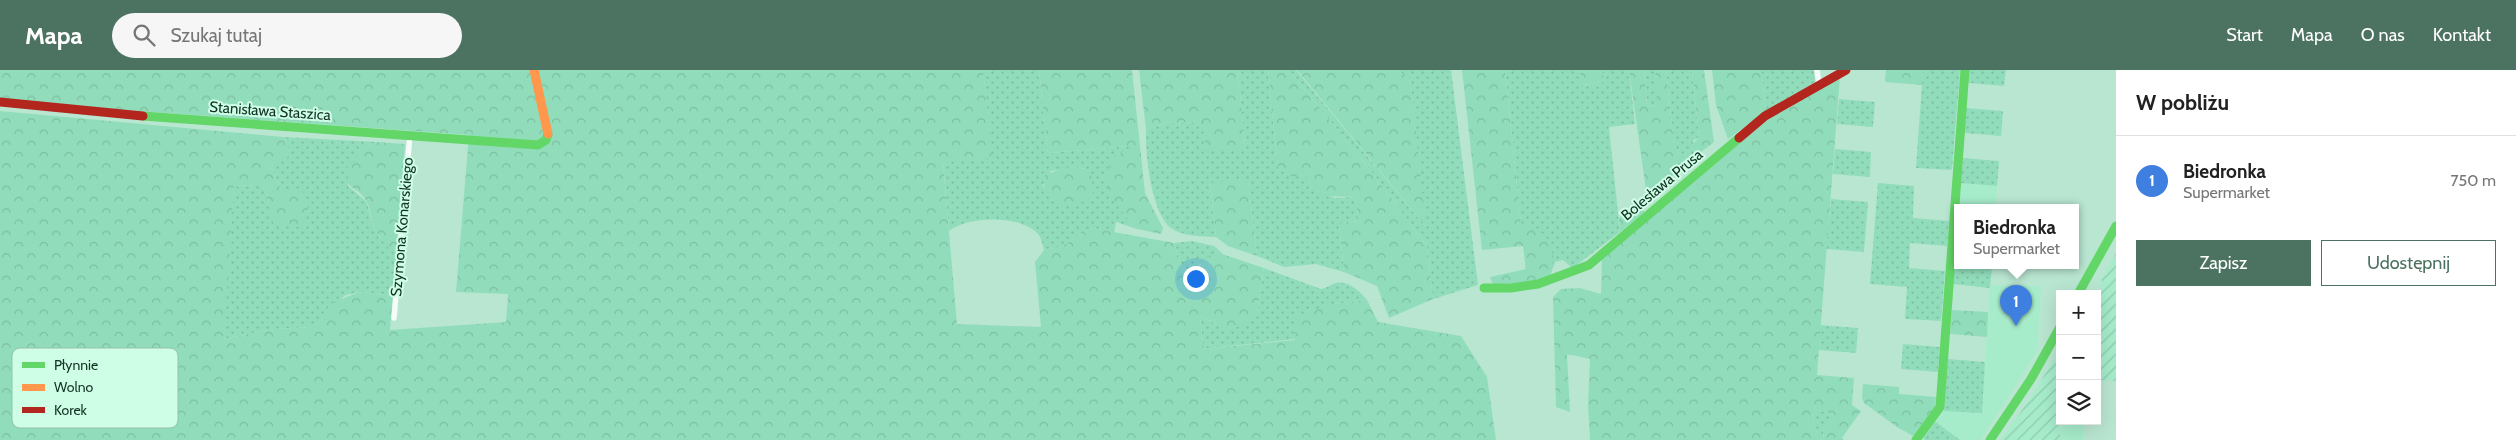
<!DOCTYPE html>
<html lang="pl">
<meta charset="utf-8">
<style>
body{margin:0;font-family:Cabin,sans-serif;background:#f6f6f6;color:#222}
.controls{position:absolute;right:15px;bottom:15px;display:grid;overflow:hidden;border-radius:0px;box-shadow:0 5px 20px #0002}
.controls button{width:45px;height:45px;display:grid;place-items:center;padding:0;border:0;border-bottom:1px solid #e0e0e0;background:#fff;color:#222;font:25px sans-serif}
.you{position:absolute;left:1195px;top:208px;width:18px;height:18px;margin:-12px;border:4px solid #fff;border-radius:50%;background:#1a73e8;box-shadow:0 0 0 8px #1a73e833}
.badge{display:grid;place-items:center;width:32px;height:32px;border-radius:50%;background:#4c7261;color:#fff;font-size:16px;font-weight:700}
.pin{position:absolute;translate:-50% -41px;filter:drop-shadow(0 1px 2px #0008)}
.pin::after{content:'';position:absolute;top:26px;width:18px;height:15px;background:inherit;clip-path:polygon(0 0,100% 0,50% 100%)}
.popup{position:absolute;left:1954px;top:134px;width:125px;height:65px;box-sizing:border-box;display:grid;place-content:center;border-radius:0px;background:#fff;filter:drop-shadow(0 1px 4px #0005);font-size:16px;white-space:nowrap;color:#767676}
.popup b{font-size:19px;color:#222}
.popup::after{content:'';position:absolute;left:50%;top:100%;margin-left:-10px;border:10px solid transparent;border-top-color:#fff}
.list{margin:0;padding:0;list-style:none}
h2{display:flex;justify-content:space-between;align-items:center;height:65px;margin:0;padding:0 20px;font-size:21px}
h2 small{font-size:16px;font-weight:400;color:#767676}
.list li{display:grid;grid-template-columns:32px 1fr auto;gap:15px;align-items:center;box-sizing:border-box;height:90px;padding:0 20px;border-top:1px solid #e0e0e0}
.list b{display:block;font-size:19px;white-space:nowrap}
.list p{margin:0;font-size:16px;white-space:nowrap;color:#767676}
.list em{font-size:16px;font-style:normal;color:#767676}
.actions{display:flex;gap:10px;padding:15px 20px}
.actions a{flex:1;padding:11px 0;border:1px solid #4c7261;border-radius:0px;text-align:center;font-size:18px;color:#4c7261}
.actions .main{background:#4c7261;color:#fff}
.icon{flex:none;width:28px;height:28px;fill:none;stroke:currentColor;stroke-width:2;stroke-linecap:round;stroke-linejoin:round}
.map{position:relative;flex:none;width:2116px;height:370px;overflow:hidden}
header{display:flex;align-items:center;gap:30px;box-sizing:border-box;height:70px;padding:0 25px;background:#4c7261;color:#fff}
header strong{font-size:24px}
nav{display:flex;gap:28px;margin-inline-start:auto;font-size:18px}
.search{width:350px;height:45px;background:#f6f6f6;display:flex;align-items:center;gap:12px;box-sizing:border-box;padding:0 18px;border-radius:28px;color:#767676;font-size:19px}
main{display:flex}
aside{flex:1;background:#fff}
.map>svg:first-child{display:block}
</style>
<header>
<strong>Mapa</strong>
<div class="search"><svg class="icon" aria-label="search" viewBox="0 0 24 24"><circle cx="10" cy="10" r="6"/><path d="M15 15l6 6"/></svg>Szukaj tutaj</div>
<nav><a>Start</a><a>Mapa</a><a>O nas</a><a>Kontakt</a></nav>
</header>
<main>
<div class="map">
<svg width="2116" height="370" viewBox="0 0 2116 370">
<defs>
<pattern id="industrial-furrows" width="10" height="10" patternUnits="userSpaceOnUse" patternTransform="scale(1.25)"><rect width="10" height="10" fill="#a6eccb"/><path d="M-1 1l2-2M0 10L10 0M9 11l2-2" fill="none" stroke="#8ecbae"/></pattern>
<pattern id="grass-dots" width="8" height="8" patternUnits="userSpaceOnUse" patternTransform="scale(1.25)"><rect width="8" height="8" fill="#91ddbb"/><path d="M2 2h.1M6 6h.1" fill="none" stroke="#7cbea1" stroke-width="1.8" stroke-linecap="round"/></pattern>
<pattern id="forest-crowns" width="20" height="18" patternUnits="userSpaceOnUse" patternTransform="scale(1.25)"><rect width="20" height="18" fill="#91ddbb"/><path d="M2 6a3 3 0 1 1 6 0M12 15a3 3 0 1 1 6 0" fill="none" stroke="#7cbea1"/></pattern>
</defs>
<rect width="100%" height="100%" fill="#b9e6d1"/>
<path fill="#a6eccb" d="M1961,113L1997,116L1996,137H1959Z
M1990,215L2041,216L2037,281L1981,370H1960L1936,352L1944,341L1982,343Z
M2061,351H2084L2083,370H2060Z"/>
<path fill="url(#industrial-furrows)" d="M2116,183V311L2097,310L2102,208Z
M2060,279V370H2001L2033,324Z"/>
<path fill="url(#grass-dots)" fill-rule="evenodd" d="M983,0H1039L1048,83L1130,76V80L1115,85L1118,136L1137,159L1116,152L1114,163L1092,158L1061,177L1044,180C1043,176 1041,168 1039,165C1022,144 967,146 949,161L943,92L992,87ZM1078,97L1091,101L1054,131L1043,115L1051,101Z
M1238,0H1268L1278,99L1306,104L1311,118L1335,128L1355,127L1359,151L1339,153L1344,202L1316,194L1284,197L1257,186L1248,111L1210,114L1216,167C1201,166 1183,167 1171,158C1151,143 1145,83 1146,59L1166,53L1203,52L1245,78Z
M1289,0H1296L1425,156L1410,8L1397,0H1451L1478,215L1433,229L1427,176L1367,96Z
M1505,0H1580L1582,15L1604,12L1602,0H1629L1635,54L1609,57L1620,162L1574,197L1572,198L1563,190L1555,192L1550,206L1527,212Z
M1644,0H1655L1659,37L1647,36Z
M1666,0H1692L1699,67L1693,71V80L1697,85L1690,91L1686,85L1679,83L1674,76Z
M1761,0H1814L1815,12L1766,42Z
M1923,0H1960L1952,100L1916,98Z
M1969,0H2006L2004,16L1968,13Z
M1839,29L1875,32L1873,57L1837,54Z
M1966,38L2003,41L2001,66L1964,63Z
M283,67L376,72L357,81V89L348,116L367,132L372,153L379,167L396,185L393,226L359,222L346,225L325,241L320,252L311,257L274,259L223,269L234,115L261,116L267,123L269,135L281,120L271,98L276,90L289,81Z
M1835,79L1871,82L1870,107L1833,104Z
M1963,88L1999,91L1997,116L1961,113Z
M1878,113L1914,116L1913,148L1949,151L1947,176L1910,173L1909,198L1945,201L1941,251L1905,249L1907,217L1870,214Z
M1831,129L1868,132L1864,182L1826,179Z
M1192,171L1214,176L1223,184L1216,182L1199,195L1195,207L1183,202L1174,173Z
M1955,189H1957V195H1992L1990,218L1953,214Z
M1264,198L1321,219C1327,218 1332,214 1336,213C1349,210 1360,222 1367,230L1333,234L1296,269L1203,279L1200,246L1218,255L1257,242Z
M1820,255L1858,258L1856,283L1819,280Z
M1903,274L1940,277L1938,302L1901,299Z
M1948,289L1985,292L1982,343L1944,341Z
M1815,332L1816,339L1832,344L1835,349L1824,358L1823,370H1819L1813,350Z
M1935,352H1936L1960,370H1924V367Z"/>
<path fill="url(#forest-crowns)" d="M0,0H983L993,87L943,93L957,254L1041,257L1035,192L1044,180L1061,177L1092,158L1174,173L1183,202L1195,207C1200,194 1203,188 1216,182L1264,198L1257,242L1253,249L1227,262L1218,255L1200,246L1203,279L1295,270L1294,247L1333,234L1367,230L1378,252L1461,266L1487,307L1496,370H0V41L283,67L289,81L287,89L276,90L271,98L281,120L303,122C308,136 312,145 300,157L273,154L267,123L261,116L234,115L224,269L274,259L311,257L320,252L325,241L334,232L359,222L393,226L390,260L506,252L508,224L456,222L469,65L0,31Z
M1039,0H1132L1145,123L1163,158L1161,164L1137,159L1109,126L1106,107L1108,98L1115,85L1129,80L1130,76L1048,83Z
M1139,0H1238L1245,78L1206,81L1203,52L1166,53L1146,59Z
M1268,0H1289L1367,96L1427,176L1433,229L1389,248L1377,216L1344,202L1339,153L1359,151L1355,127L1320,126L1311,118L1306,104L1295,108L1278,99Z
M1297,0H1397L1410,7L1426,157Z
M1462,0H1505L1521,153C1547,159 1559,180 1550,206L1527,212L1493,215L1490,207L1526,199L1523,176L1482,180Z
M1580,0H1602L1604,12L1581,15Z
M1629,0H1644L1647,36L1658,37L1655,0H1666L1674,76L1679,83L1686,85L1690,91L1647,127Z
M1692,0H1704L1714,72L1697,85L1691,76L1699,67Z
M1712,0H1761L1766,42L1728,69L1716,35Z
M1886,0H1923L1922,15L1885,12Z
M1840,6L1817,305L1854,308L1852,335L1861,341L1842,368L1844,370H1823L1824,358L1835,349L1832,344L1816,339L1815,335L1813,350L1819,370H1590L1588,334L1590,289L1567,284L1570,342L1556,337L1553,227L1561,219L1580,218L1601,224L1602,189L1764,52Z
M376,72L405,74L396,185C385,175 376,165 372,151C370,145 370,137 367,132C357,113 342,123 348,95L357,89V81Z
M1078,97L1091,101L1093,125C1083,134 1072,136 1060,136C1049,127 1041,119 1045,105L1063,98Z
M1248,110L1257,186L1228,176L1216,167L1210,113Z
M1638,132L1643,134L1644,143L1620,162L1619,148Z
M1952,240L1988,242L1987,267L1950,264Z
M1863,314L1899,317V324L1936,327L1935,337L1913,366L1897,357L1864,333L1862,328Z"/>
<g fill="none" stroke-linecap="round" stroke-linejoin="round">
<path stroke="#f4fbf8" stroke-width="5.5" d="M1817,0L1819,14
M394,248L410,65"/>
<path stroke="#63d668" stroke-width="9" d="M143,46L538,75L546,70L548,64
M1484,218H1511L1538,214L1589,195L1739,68
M2078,224L2116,156
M1916,370L1940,337L1965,0
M1990,370L2031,309L2060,257"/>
<path stroke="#ff974d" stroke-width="9" d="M534,0L548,64"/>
<path stroke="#b3261e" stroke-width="9" d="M0,32L143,46
M1739,68L1765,46L1846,0"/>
</g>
<g text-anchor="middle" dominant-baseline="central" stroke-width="4" stroke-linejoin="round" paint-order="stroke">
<g font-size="15" fill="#123325" stroke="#cffee6">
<text transform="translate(270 41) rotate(4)">Stanisława Staszica</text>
<text transform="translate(1662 115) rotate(-40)">Bolesława Prusa</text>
<text transform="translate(402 157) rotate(-85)">Szymona Konarskiego</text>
</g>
</g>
<rect x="12" y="278" width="166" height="80" rx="8" fill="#cffee6" stroke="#96c1ac" stroke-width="1"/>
<rect x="22" y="292" width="23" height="6" fill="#63d668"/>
<rect x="22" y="314" width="23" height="7" fill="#ff974d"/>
<rect x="22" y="337" width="23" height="6" fill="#b3261e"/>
<g font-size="14" fill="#123325">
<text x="54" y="300">Płynnie</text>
<text x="54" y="322">Wolno</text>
<text x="54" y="345">Korek</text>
</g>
</svg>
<div class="controls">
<button>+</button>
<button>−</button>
<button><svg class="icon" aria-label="layers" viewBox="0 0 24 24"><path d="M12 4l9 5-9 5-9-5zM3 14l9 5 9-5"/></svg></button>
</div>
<div class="you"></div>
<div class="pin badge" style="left:2016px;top:256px;background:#3f7fe0">1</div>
<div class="popup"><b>Biedronka</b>Supermarket</div>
</div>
<aside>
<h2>W pobliżu<small></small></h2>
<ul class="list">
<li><span class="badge" style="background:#3f7fe0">1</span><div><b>Biedronka</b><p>Supermarket</p></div><em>750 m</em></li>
</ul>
<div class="actions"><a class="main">Zapisz</a><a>Udostępnij</a></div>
</aside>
</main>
